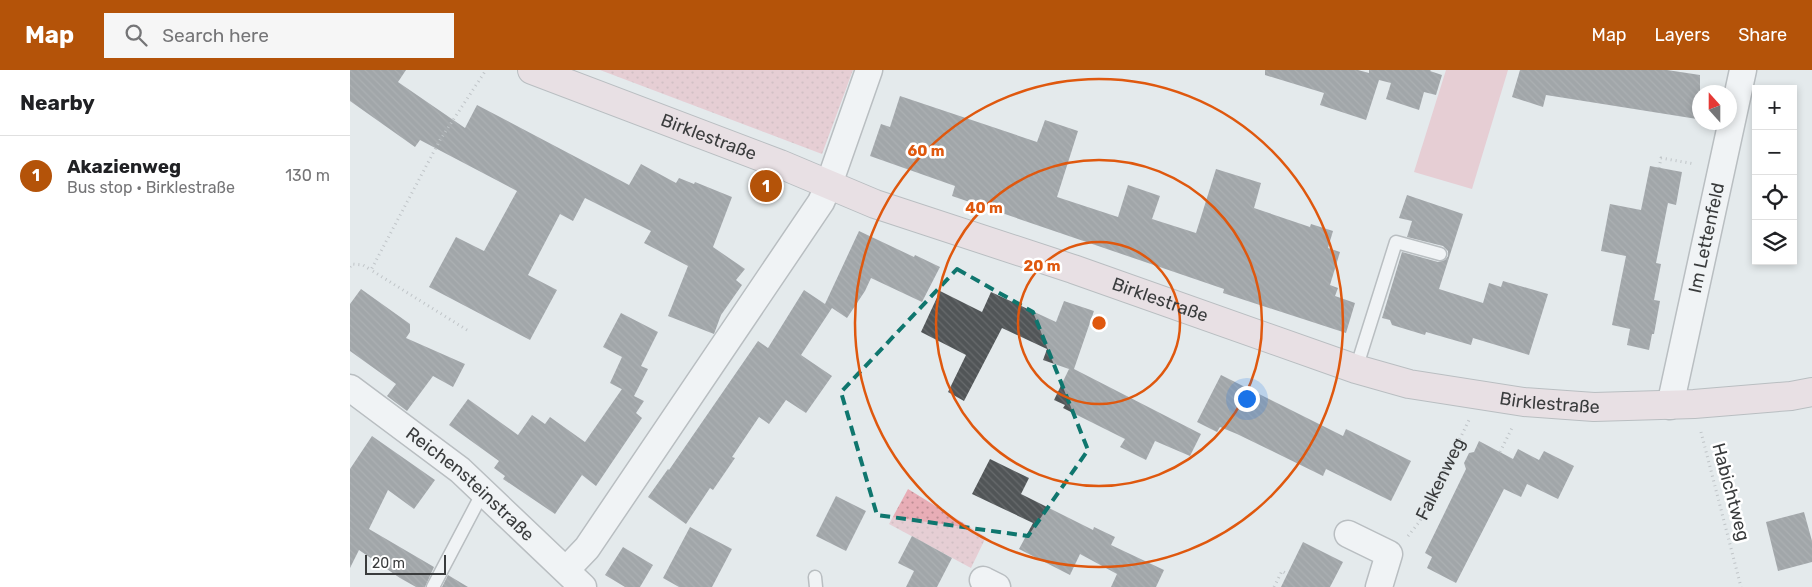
<!DOCTYPE html>
<meta charset="utf-8">
<style>
body{margin:0;font-family:Rubik,sans-serif;background:#f6f6f6;color:#202124}
.controls{position:absolute;right:15px;top:15px;display:grid;overflow:hidden;border-radius:0px;box-shadow:0 2px 8px #0003}
.controls button{width:45px;height:45px;display:grid;place-items:center;padding:0;border:0;border-bottom:1px solid #e0e0e0;background:#fff;color:#202124;font:25px sans-serif}
.compass{position:absolute;left:1342px;top:15px;width:45px;height:45px;border-radius:50%;background:#fff;box-shadow:0 2px 8px #0003;rotate:339deg}
.scale{position:absolute;left:15px;bottom:12px;width:81px;box-sizing:border-box;padding-left:5px;border:2px solid #3a3c3d;border-top:0;font-size:14px;line-height:18px;white-space:nowrap;color:#3a3c3d;-webkit-text-stroke:4px #fff;paint-order:stroke}
.you{position:absolute;left:896px;top:328px;width:18px;height:18px;margin:-12px;border:4px solid #fff;border-radius:50%;background:#1a73e8;box-shadow:0 0 0 8px #1a73e833}
.badge{display:grid;place-items:center;width:32px;height:32px;border-radius:50%;background:#b45309;color:#fff;font-size:16px;font-weight:700}
.pin{position:absolute;translate:-50% -50%;border:2px solid #fff;box-shadow:0 1px 5px #0006}
.list{margin:0;padding:0;list-style:none}
h2{display:flex;justify-content:space-between;align-items:center;height:65px;margin:0;padding:0 20px;font-size:21px}
h2 small{font-size:16px;font-weight:400;color:#757577}
.list li{display:grid;grid-template-columns:32px 1fr auto;gap:15px;align-items:center;box-sizing:border-box;height:80px;padding:0 20px;border-top:1px solid #e0e0e0}
.list b{display:block;font-size:19px;white-space:nowrap}
.list p{margin:0;font-size:16px;white-space:nowrap;color:#757577}
.list em{font-size:16px;font-style:normal;color:#757577}
.icon{flex:none;width:28px;height:28px;fill:none;stroke:currentColor;stroke-width:2;stroke-linecap:round;stroke-linejoin:round}
.map{position:relative;flex:none;width:1462px;height:517px;overflow:hidden}
header{display:flex;align-items:center;gap:30px;box-sizing:border-box;height:70px;padding:0 25px;background:#b45309;color:#fff}
header strong{font-size:24px}
nav{display:flex;gap:28px;margin-inline-start:auto;font-size:18px}
.search{width:350px;height:45px;background:#f6f6f6;display:flex;align-items:center;gap:12px;box-sizing:border-box;padding:0 18px;border-radius:0px;color:#757577;font-size:19px}
main{display:flex}
aside{flex:1;background:#fff}
.map>svg:first-child{display:block}
</style>
<header>
<strong>Map</strong>
<div class="search"><svg class="icon" aria-label="search" viewBox="0 0 24 24"><circle cx="10" cy="10" r="6"/><path d="M15 15l6 6"/></svg>Search here</div>
<nav><a>Map</a><a>Layers</a><a>Share</a></nav>
</header>
<main>
<aside>
<h2>Nearby<small></small></h2>
<ul class="list">
<li><span class="badge">1</span><div><b>Akazienweg</b><p>Bus stop · Birklestraße</p></div><em>130 m</em></li>
</ul>
</aside>
<div class="map">
<svg width="1462" height="517" viewBox="0 0 1462 517">
<defs>
<pattern id="grass-dots" width="8" height="8" patternUnits="userSpaceOnUse" patternTransform="scale(1.25)"><rect width="8" height="8" fill="#e8adb6"/><path d="M2 2h.1M6 6h.1" fill="none" stroke="#bd8e95" stroke-width="1.8" stroke-linecap="round"/></pattern>
<pattern id="building-back-hatch" width="6" height="6" patternUnits="userSpaceOnUse" patternTransform="scale(1.25)"><rect width="6" height="6" fill="#515557"/><path d="M-1 5l2 2M0 0l6 6M5-1l2 2" fill="none" stroke="#686b6d"/></pattern>
</defs>
<rect width="100%" height="100%" fill="#e4eaec"/>
<path fill="url(#grass-dots)" d="M250,0H503L472,84Z
M558,419L636,467L621,498L539,454Z"/>
<path fill="#e8adb6" d="M1096,0H1158L1122,119L1064,102Z"/>
<path fill="url(#building-back-hatch)" d="M0,0H56L48,12L115,58L127,35L279,115L291,94L326,113L329,108L344,114L345,112L382,127L363,177L395,199L386,210L392,215L371,245L364,264L318,246L338,196L294,173L301,161L235,128L223,151L210,144L178,205L207,220L180,270L79,217L106,167L134,181L167,121L70,70L65,77L0,31Z
M915,0H1008L1019,3V0H1081L1080,1L1092,5L1086,25L1074,22L1069,40L1036,29L1041,13L1029,10L1016,50L970,35L974,23L915,5Z
M1170,0H1317L1350,5V35L1347,49L1196,25L1193,37L1162,27Z
M550,26L687,72L695,50L728,61L707,127L768,147L778,115L810,126L802,149L846,163L866,99L911,113L904,138L960,157L961,154L983,161L978,178L990,182L980,215L988,218L985,226L1005,233L996,263L873,223L874,219L602,126L605,116L520,86L531,54L540,57Z
M1300,96L1332,102L1326,135L1318,133L1306,193L1311,194L1304,230L1310,231L1304,264H1302L1299,280L1277,275L1280,259L1262,255L1276,186L1251,181L1260,134L1291,140Z
M1057,125L1113,144L1089,219L1133,233L1139,213L1151,217L1153,211L1198,224L1179,285L1123,268L1121,275L1076,262L1075,265L1042,255L1040,250L1032,248L1052,182L1088,192L1095,190L1098,186V181L1093,176L1057,167L1062,151L1049,148Z
M509,161L564,187L565,185L590,197L572,232L521,208L515,221L497,248L482,238L451,285L482,306L456,343L436,330L419,354L409,347L382,387L385,388L363,420L360,418L336,454L298,427L318,399L319,400L408,271L418,278L454,220L475,234Z
M11,219L60,254V262L56,268L115,294L103,317L83,306L57,341L37,326L46,314L0,281V234Z
M590,221L632,242L641,222L706,252L714,231L744,241L724,299L851,364L840,386L805,371L796,390L770,377L775,369L713,338L715,335L704,330L719,299L693,290L697,279L652,258L614,331L598,322L616,285L571,262Z
M271,243L308,262L291,296L298,299L284,326L294,331L286,343L292,348L246,416L232,405L205,444L153,409L155,406L144,398L149,391L99,355L118,329L168,365L182,345L195,354L200,347L235,372L272,319L281,324L260,313L272,287L253,277Z
M871,305L993,366L996,359L1061,391L1041,431L976,399L973,406L887,364L870,357L867,362L847,352Z
M22,366L85,410L64,439L38,420L19,459L84,497L75,517H66L50,508L9,480L0,498V399Z
M1129,371L1163,389L1168,379L1189,390L1194,381L1224,396L1208,429L1177,414L1171,427L1154,419L1106,513L1077,498L1082,487L1075,483L1116,399L1114,393L1119,383L1124,382Z
M640,389L679,408L671,424L743,460L744,457L765,467L761,475L814,500L806,517H761L767,504L730,484L720,505L669,479L683,453L622,424Z
M486,426L516,441L496,481L466,466Z
M1454,442L1462,471V492L1428,501L1416,452Z
M340,457L382,479L362,517H329L313,508Z
M562,466L602,488L587,517H556L564,501L548,493Z
M953,472L993,492L980,517H931Z
M273,477L303,495L290,517H275L255,505Z
M98,505L118,517H92Z"/>
<g fill="none" stroke-linecap="round" stroke-linejoin="round">
<defs>
<path id="lane" d="M1006,299L1046,172L1090,184
M465,507L466,517
M83,517L133,422"/>
<g id="street">
<path id="s2" d="M0,318L110,400L233,517"/>
<path id="s3" d="M1320,336L1393,0"/>
<path d="M998,464L1039,484L1029,517"/>
<path d="M216,500L237,478L471,132L479,114L519,0"/>
<path d="M633,510L647,517"/>
</g>
<g id="secondary">
<path id="s4" d="M182,0L430,94L525,134L723,199L1006,299L1059,314L1174,332L1244,337L1344,334L1441,326L1462,322"/>
</g>
</defs>
<use href="#lane" stroke="#858a8c" stroke-width="15"/>
<use href="#street" stroke="#858a8c" stroke-width="29"/>
<use href="#secondary" stroke="#858a8c" stroke-width="30"/>
<g stroke="#94999a" stroke-width="3" stroke-dasharray="1 4" stroke-linecap="butt">
<path d="M1309,98L1311,88L1345,94"/>
<path d="M0,197L2,194L13,195L21,200"/>
<path d="M117,260L21,200L90,70L136,0"/>
<path d="M1351,362L1391,517"/>
<path d="M1150,382L1162,358"/>
<path id="s1" d="M1058,466L1070,451L1119,350"/>
<path d="M924,517L932,501L937,504"/>
</g>
<use href="#lane" stroke="#fff" stroke-width="12"/>
<use href="#street" stroke="#fff" stroke-width="26"/>
<use href="#secondary" stroke="#eed6da" stroke-width="28"/>
</g>
<path d="M0 0H1462V517H0ZM607,199L683,242L738,380L678,466L527,445L491,322Z" fill="#e4eaec" fill-opacity=".55" fill-rule="evenodd"/>
<path fill="none" stroke="#0f766e" stroke-width="4" stroke-dasharray="10 6" stroke-linejoin="round" d="M607,199L683,242L738,380L678,466L527,445L491,322Z"/>
<g fill="none" stroke="#df580e" stroke-width="2.5">
<circle cx="749" cy="253" r="81"/>
<circle cx="749" cy="253" r="163"/>
<circle cx="749" cy="253" r="244"/>
</g>
<g text-anchor="middle" dominant-baseline="central" stroke-width="5" stroke-linejoin="round" paint-order="stroke">
<g font-size="18" fill="#3a3c3d" stroke="#fff">
<text stroke="none"><textPath href="#s4" startOffset="189">Birklestraße</textPath></text>
<text stroke="none"><textPath href="#s3" startOffset="172">Im Lettenfeld</textPath></text>
<text stroke="none"><textPath href="#s4" startOffset="669">Birklestraße</textPath></text>
<text stroke="none"><textPath href="#s4" startOffset="1074">Birklestraße</textPath></text>
<text stroke="none"><textPath href="#s1" startOffset="66">Falkenweg</textPath></text>
<text stroke="none"><textPath href="#s2" startOffset="154">Reichensteinstraße</textPath></text>
<text transform="translate(1381 422) rotate(75)">Habichtweg</text>
</g>
</g>
<circle cx="749" cy="253" r="8" fill="#df580e" stroke="#fff" stroke-width="2.5"/>
<g font-size="15" text-anchor="middle" font-weight="bold" fill="#df580e" stroke="#fff" stroke-width="5" stroke-linejoin="round" paint-order="stroke">
<text x="576" y="86">60 m</text>
<text x="634" y="143">40 m</text>
<text x="692" y="201">20 m</text>
</g>
</svg>
<div class="controls">
<button>+</button>
<button>−</button>
<button><svg class="icon" aria-label="locate" viewBox="0 0 24 24"><circle cx="12" cy="12" r="6"/><path d="M12 2v4M12 18v4M2 12h4M18 12h4"/></svg></button>
<button><svg class="icon" aria-label="layers" viewBox="0 0 24 24"><path d="M12 4l9 5-9 5-9-5zM3 14l9 5 9-5"/></svg></button>
</div>
<svg class="compass" viewBox="-18 -18 36 36"><path d="M0-13l5 13h-10z" fill="#e53935"/><path d="M0 13l5-13h-10z" fill="#757577"/></svg>
<div class="scale">20 m</div>
<div class="you"></div>
<div class="pin badge" style="left:416px;top:116px">1</div>
</div>
</main>
